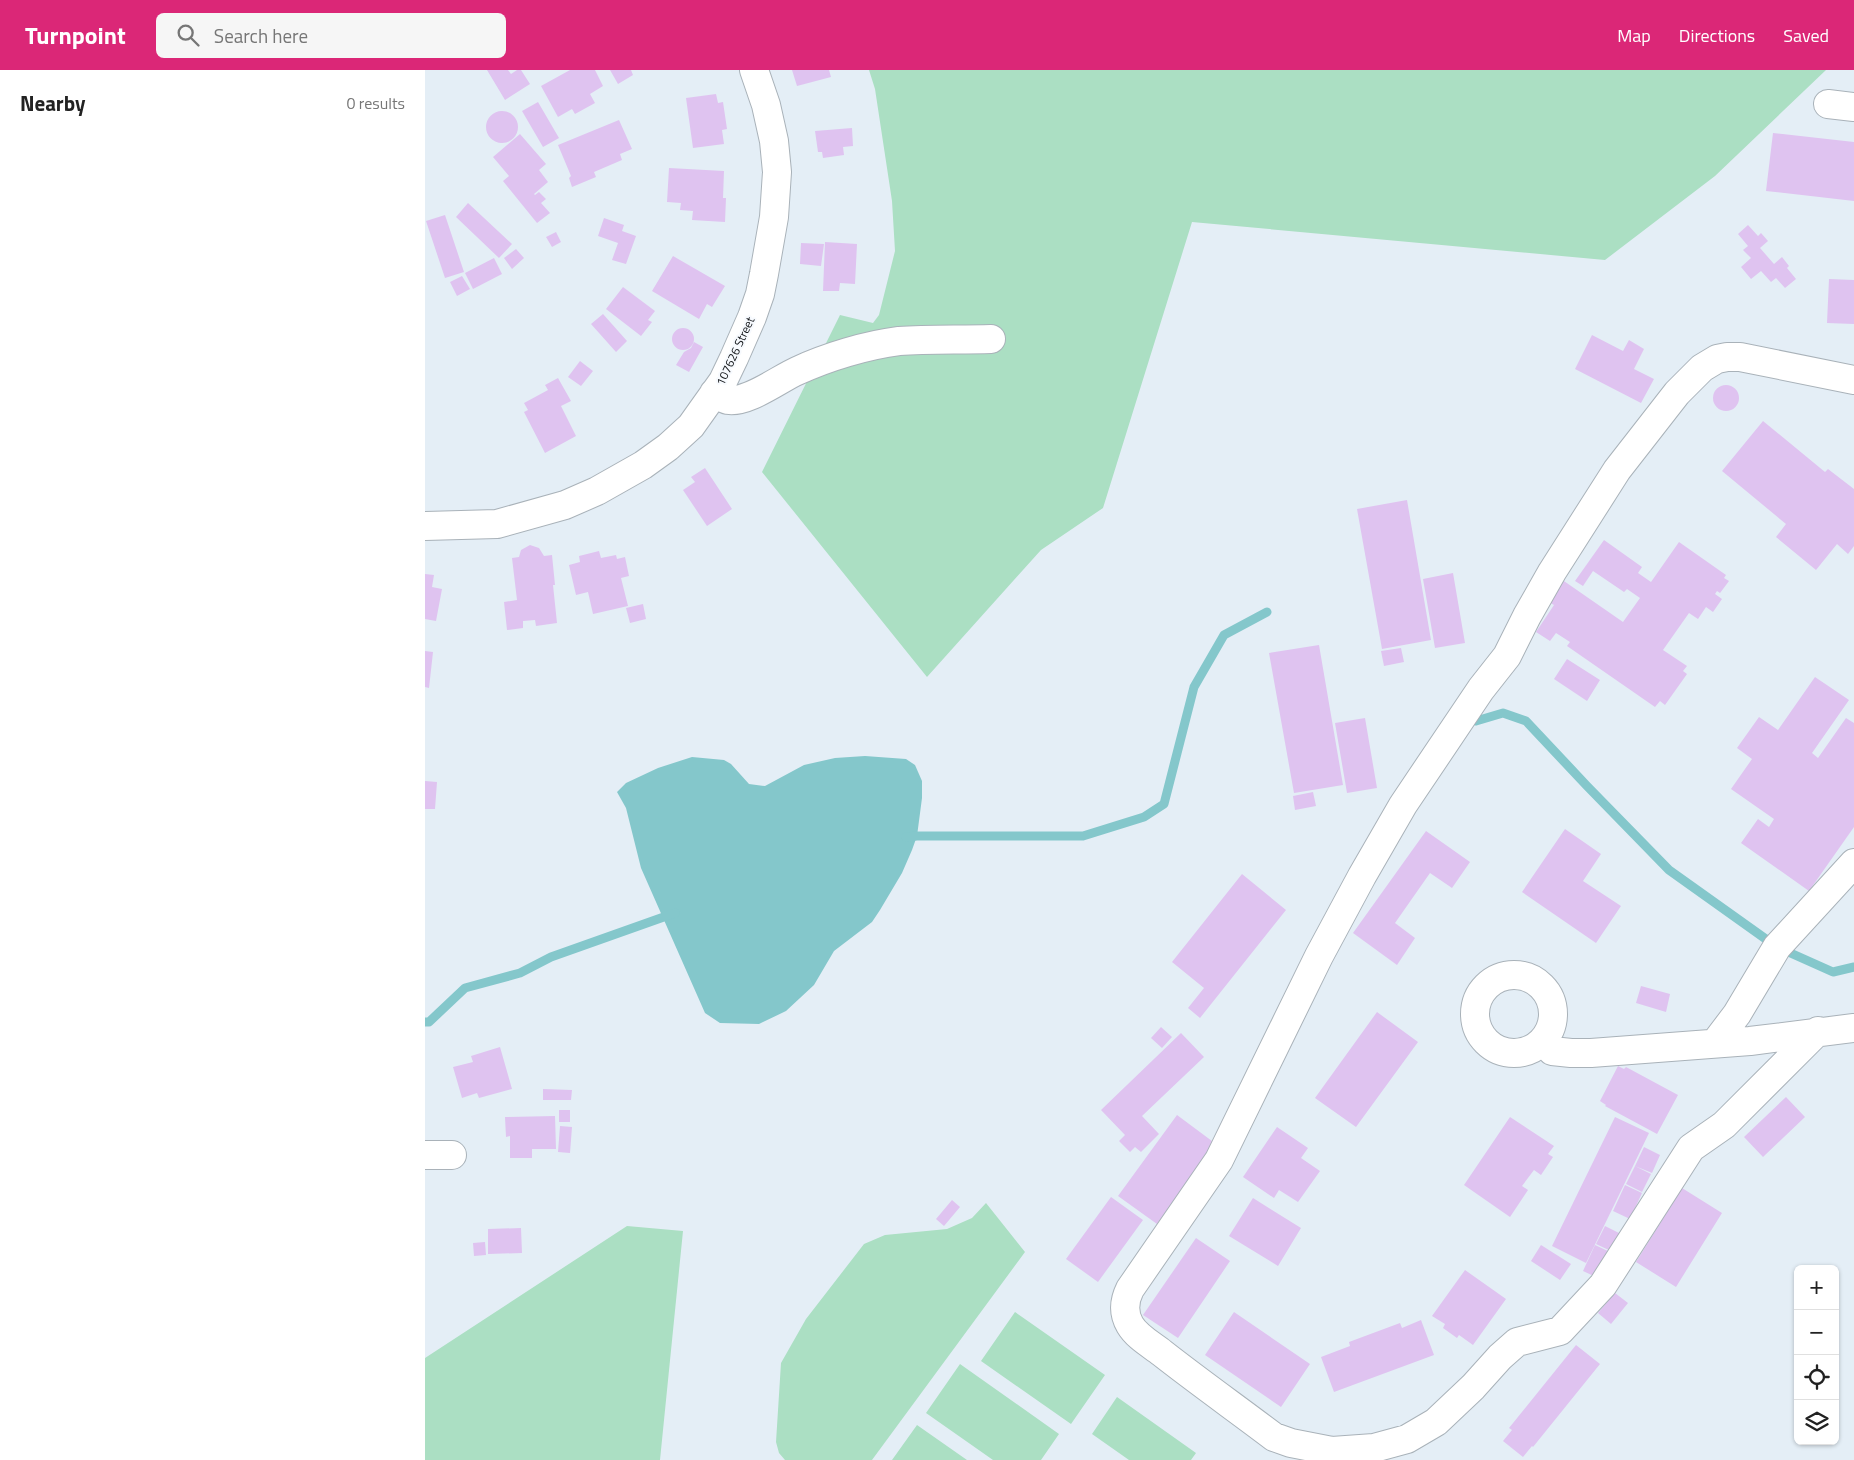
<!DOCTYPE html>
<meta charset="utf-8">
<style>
body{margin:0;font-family:"Titillium Web",sans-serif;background:#f6f6f6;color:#222}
.controls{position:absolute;right:15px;bottom:15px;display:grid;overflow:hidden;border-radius:8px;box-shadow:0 1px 4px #0004}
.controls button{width:45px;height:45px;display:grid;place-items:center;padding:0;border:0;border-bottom:1px solid #e0e0e0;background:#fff;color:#222;font:25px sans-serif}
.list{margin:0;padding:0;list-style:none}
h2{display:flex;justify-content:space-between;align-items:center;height:65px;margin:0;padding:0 20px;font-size:21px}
h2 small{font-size:16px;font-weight:400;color:#767676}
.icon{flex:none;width:28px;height:28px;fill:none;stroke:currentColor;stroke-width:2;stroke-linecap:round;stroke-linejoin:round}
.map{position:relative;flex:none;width:1429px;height:1390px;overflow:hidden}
header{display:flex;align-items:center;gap:30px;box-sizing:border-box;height:70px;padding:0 25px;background:#db2777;color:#fff}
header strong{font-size:24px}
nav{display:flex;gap:28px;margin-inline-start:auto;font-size:18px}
.search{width:350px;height:45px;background:#f6f6f6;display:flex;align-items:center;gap:12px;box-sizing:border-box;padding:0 18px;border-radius:8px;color:#767676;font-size:19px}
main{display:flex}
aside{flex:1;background:#fff}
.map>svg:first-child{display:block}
</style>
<header>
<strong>Turnpoint</strong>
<div class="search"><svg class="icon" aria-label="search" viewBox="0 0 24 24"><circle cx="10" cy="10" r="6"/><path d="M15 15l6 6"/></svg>Search here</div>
<nav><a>Map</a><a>Directions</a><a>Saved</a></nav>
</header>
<main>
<aside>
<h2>Nearby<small>0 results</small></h2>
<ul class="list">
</ul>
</aside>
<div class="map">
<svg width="1429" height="1390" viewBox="0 0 1429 1390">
<rect width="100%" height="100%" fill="#e4eef6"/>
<path fill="#abdfc3" d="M444,0H1401L1290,106L1180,190L767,152L678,438L616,480L502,607L337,402L415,245L448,253L454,245L470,181L467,131L450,19Z
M561,1133L600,1182L447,1390H360L354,1383L351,1372L356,1293L381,1249L439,1174L460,1165L522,1159L547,1148Z
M202,1156L258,1161L235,1390H0V1288Z
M590,1242L680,1305L646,1354L556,1291Z
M535,1294L634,1364L616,1390H568L501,1343Z
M692,1327L771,1383L766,1390H704L667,1364Z
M492,1355L542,1390H467Z"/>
<path fill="#84c7cb" d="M440,686L481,689L490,695L497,711V728L492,766L487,780L477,803L455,840L447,852L409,881L389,915L361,941L334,954L295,953L280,943L216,798L201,738L192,722L201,713L233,698L267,687L299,690L306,694L324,714L340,716L379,695L410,688Z"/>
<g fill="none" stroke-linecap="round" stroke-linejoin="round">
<path stroke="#84c7cb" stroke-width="9" d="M1051,651L1078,643L1101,651L1162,716L1244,800L1352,877L1408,902L1429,897
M481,767L492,766H658L719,747L739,734L769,617L799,565L842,542
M0,952H4L40,918L95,903L126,887L250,843"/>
</g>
<path fill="#dfc3f0" d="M62,0H83L86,4L92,0H96L105,14L80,30Z
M145,0H170L178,16L165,24L170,33L150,44L147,39L133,47L116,16Z
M185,0H206L208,5L193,14Z
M367,0H404L406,7L372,16Z
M291,24L293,33L298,32L302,59L297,60L299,74L268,78L261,28Z
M113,32L134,68L118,77L97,41Z
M61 57a16 16 0 1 1 32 0a16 16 0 1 1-32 0Z
M194,50L207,79L195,84L197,90L169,102L171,107L147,117L144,108L146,106L133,75Z
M427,58L428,76L418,77L419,85L398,88L397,82H393L390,61Z
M1348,63L1429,72V131L1341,121Z
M95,64L121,94L114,100L123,112L109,124L110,125L114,122L121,129L116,133L125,143L112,153L78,111L84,106L68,87Z
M244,98L299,101L298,128H301L300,152L267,150L268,141L255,140L256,133L242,132Z
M43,133L87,174L74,188L31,147Z
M20,145L39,202L20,208L1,151Z
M179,148L199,155L197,161L211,166L201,194L187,190L193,173L173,166Z
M1323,155L1333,166L1336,163L1343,171L1335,178L1349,194L1357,187L1364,196L1362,198L1371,209L1360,218L1351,208L1346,212L1336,201L1326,209L1316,197L1326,188L1318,180L1323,176L1313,164Z
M131,162L136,172L127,177L121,167Z
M400,172L432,174L430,214L415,213L414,221H398Z
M376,173L399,174L396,196L375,194Z
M91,179L99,188L87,199L79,188Z
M248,186L300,216L287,237L282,234L274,249L227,221Z
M69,188L77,204L48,219L40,203Z
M37,206L45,219L32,226L25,212Z
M1404,209L1429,210V254L1402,253Z
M198,217L230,241L223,250L227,252L216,266L181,239Z
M178,244L202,271L191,282L166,254Z
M247 269a11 11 0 1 1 22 0a11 11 0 1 1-22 0Z
M1167,265L1198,281L1204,270L1219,279L1209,299L1229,309L1216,333L1150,299Z
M269,272L278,277L264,302L251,295L259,282L266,278Z
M155,291L168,301L156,316L143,307Z
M133,308L146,331L136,336L151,366L120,383L99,342L103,340L99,333L123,320L120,315Z
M1288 328a13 13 0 1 1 26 0a13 13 0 1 1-26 0Z
M1338,351L1400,402L1403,399L1429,419V476L1423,484L1412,474L1391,500L1351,467L1361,454L1297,401Z
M280,398L307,439L282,456L258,420L270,412L266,407Z
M982,430L1006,570L957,579L932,439Z
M1179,470L1217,497L1213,503L1226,512L1254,472L1301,505L1299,508L1304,511L1295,523L1292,521L1290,524L1297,529L1288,542L1281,537L1273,549L1264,543L1238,580L1262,596L1258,601L1262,604L1240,635L1235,631L1230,637L1142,576L1145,572L1131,563L1125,571L1111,562L1129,535L1122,531L1136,509L1198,552L1215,528L1202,519L1199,522L1168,501L1158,516L1150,511Z
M105,475L114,478L119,486L127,485L130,515H128L132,553L111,556L110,550L98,551V558L82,560L79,532L92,530L87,488L94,487L96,480Z
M174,481L176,488L191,485L192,489L200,487L204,506L196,508L203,536L168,544L163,522L151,525L144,495L155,492L154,486Z
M1028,503L1040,573L1010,578L998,509Z
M0,504L9,505L7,517L17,519L11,551L0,549Z
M218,534L221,549L205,553L201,538Z
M894,575L918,715L869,723L844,583Z
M976,578L979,592L959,596L956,581Z
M0,581L8,582L4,618L0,617Z
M1142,589L1175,610L1162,631L1129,609Z
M1390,607L1424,630L1387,683L1393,688L1421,648L1429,653V757L1384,821L1316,773L1333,749L1344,757L1349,749L1306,719L1327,689L1312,678L1334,647L1353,660Z
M940,648L952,718L922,723L910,653Z
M0,711L12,712L10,739H0Z
M888,722L891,736L870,740L868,726Z
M1140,759L1176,784L1158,811L1196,836L1171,873L1097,822Z
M1001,761L1045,792L1027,818L1005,803L970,853L990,868L972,895L928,863Z
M817,804L861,840L775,948L763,938L779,918L747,892Z
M1216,916L1245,924L1241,942L1211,933Z
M952,942L993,972L931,1057L890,1028Z
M736,957L747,967L737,978L726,968Z
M756,963L779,987L717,1046L734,1064L716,1082L710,1077L705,1082L694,1071L700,1065L676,1040Z
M75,977L87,1019L54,1028L52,1023L37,1028L28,997L48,992L46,986Z
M1193,996L1199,999L1201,997L1253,1025L1232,1064L1180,1036L1181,1035L1175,1031Z
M118,1019L147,1020L146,1030H118Z
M1361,1027L1380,1047L1338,1087L1319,1067Z
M134,1040H145V1052H134Z
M752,1045L791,1074L732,1154L693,1126Z
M130,1046L131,1079H107V1088H85V1066L81,1067L80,1047Z
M1085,1047L1129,1076L1123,1084L1128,1087L1116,1105L1109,1100L1097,1116L1103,1120L1085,1147L1039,1115Z
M1190,1047L1224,1063L1161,1193L1127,1176Z
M135,1056L147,1057L145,1083L133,1082Z
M852,1057L883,1078L876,1088L895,1101L873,1132L854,1120L849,1128L818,1107Z
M1219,1077L1235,1085L1227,1103L1210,1096Z
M1210,1096L1226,1104L1217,1122L1201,1114Z
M1200,1115L1217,1123L1205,1149L1188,1141Z
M1257,1118L1297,1143L1251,1217L1211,1192Z
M686,1127L718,1150L673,1212L641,1189Z
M828,1128L876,1158L853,1196L804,1166Z
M527,1130L535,1137L519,1156L511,1149Z
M1180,1156L1196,1164L1188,1182L1171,1174Z
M96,1158L97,1183L63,1184V1159Z
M771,1168L805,1191L753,1268L718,1245Z
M60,1172L61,1185L49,1186L48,1173Z
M1116,1175L1146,1194L1135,1210L1106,1191Z
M1170,1175L1185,1182L1173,1208L1158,1201Z
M1040,1200L1081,1229L1048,1275L1034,1265L1032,1268L1018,1258L1020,1254L1007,1246Z
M1190,1223L1203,1233L1186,1254L1173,1243Z
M809,1242L885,1294L856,1337L780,1285Z
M996,1250L1009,1285L909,1322L896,1287L925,1276L924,1272L975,1253L977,1258Z
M1151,1275L1175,1294L1108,1377L1107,1376L1098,1387L1078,1371L1087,1360L1084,1358Z"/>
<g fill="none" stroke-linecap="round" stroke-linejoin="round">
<defs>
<path id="minor" d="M1403,34L1429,37
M289,323C293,325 298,329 303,330C323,333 354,309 372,301C402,287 442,275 474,271C504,269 535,270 566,269
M0,456L72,454L140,435L172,421L218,395L243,377L266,356L298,311L309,288L327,247L335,224L339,204L349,147L352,102L349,71L341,35L329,0
M1050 944a39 39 0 1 1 78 0a39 39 0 1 1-78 0Z
M1393,961L1299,1055L1266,1078L1178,1215L1135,1261L1092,1272L1075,1287L1048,1317L1011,1352L982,1369L949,1378L907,1381L866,1373L849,1367C812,1339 774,1312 737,1283C727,1275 712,1267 705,1255C698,1243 699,1231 705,1219L794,1090L894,886L937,806L978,735L1056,619L1082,586L1102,546L1127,502L1192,400L1252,323L1277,298L1292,289L1302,287H1315L1429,310
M1118,971L1127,981L1146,983H1166L1325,971L1429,958
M1290,973L1312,944L1352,877L1429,793
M0,1085H27"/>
</defs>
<use href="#minor" stroke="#a9b2b9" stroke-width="30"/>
<use href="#minor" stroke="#fff" stroke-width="28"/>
</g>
<g text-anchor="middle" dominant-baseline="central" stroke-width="4" stroke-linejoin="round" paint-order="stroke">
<g font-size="12" fill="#121518" stroke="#f7fafe">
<text transform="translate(310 281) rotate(-65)">107626 Street</text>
</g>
</g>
</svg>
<div class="controls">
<button>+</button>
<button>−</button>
<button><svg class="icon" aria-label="locate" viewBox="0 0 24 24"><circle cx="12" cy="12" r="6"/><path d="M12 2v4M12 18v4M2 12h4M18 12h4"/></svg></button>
<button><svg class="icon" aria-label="layers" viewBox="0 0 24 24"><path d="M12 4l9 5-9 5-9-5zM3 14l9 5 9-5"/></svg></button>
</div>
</div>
</main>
